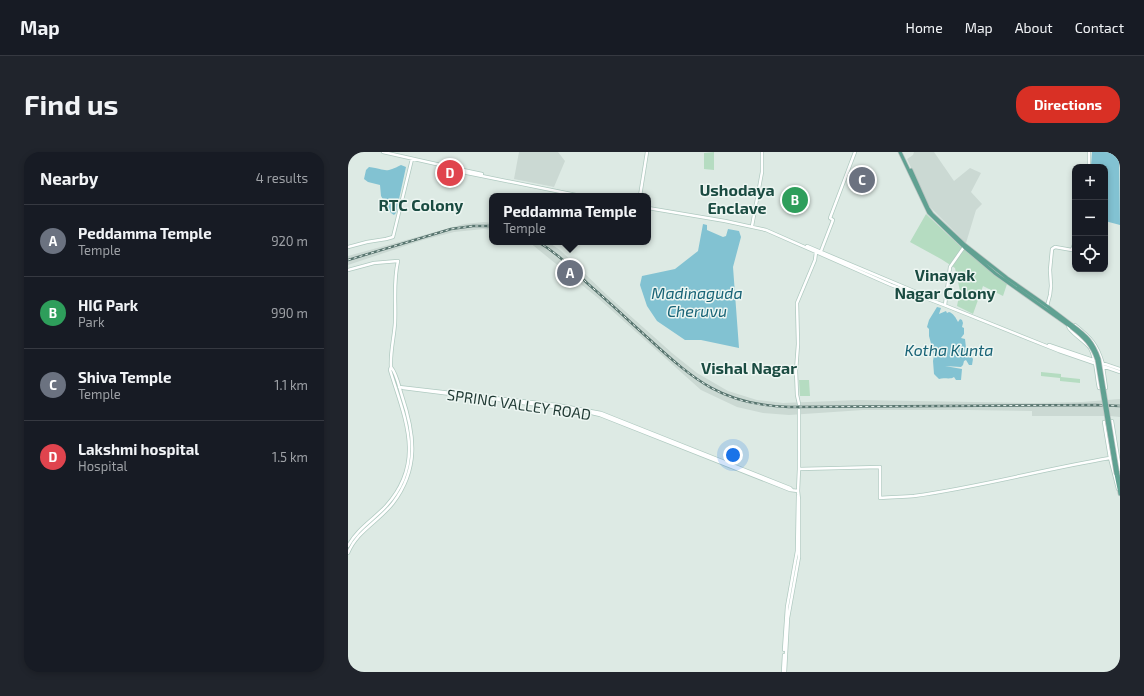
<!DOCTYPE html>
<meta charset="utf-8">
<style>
body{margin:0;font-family:"Exo 2",sans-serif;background:#20242c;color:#f1f3f6}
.controls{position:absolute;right:12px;top:12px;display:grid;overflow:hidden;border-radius:8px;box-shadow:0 2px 6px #0003}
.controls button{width:36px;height:36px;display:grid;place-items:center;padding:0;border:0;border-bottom:1px solid #363941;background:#171b24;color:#f1f3f6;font:20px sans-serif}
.you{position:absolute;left:385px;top:303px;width:14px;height:14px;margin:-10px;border:3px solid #fff;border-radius:50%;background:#1a73e8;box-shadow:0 0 0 6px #1a73e833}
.badge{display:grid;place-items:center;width:26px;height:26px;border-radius:50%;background:#d93025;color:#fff;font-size:13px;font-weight:700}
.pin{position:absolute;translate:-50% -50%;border:2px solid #fff;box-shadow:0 1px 4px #0006}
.popup{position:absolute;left:141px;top:41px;width:162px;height:52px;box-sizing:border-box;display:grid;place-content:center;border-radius:8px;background:#171b24;filter:drop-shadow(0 1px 3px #0005);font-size:13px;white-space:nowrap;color:#9ea1a6}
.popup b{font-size:15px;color:#f1f3f6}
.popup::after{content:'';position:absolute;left:50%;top:100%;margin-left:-8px;border:8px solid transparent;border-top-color:#171b24}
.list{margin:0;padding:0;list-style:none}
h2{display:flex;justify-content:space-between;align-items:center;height:52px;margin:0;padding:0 16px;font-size:17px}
h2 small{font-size:13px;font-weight:400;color:#9ea1a6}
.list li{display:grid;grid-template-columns:26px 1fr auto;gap:12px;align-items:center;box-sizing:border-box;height:72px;padding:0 16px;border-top:1px solid #363941}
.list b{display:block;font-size:15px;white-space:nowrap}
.list p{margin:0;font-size:13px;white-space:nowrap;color:#9ea1a6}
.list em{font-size:13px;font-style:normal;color:#9ea1a6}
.icon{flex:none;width:22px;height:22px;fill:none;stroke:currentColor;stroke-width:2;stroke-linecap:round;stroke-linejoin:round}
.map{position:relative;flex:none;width:772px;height:520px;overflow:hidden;border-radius:16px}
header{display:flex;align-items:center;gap:24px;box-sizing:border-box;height:56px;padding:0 20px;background:#171b24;border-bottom:1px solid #363941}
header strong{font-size:19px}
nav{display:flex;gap:22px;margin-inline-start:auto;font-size:14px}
.intro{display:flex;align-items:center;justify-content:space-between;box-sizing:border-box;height:96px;padding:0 24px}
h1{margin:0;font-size:28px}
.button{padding:10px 18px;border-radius:16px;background:#d93025;color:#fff;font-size:14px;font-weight:700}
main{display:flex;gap:24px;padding:0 24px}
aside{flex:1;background:#171b24;border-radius:16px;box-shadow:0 2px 6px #0003}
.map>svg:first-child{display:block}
</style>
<header>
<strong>Map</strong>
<nav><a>Home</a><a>Map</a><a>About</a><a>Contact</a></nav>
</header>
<div class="intro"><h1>Find us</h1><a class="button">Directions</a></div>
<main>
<aside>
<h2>Nearby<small>4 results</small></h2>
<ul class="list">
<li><span class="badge" style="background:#6b7280">A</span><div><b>Peddamma Temple</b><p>Temple</p></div><em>920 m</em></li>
<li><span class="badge" style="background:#2e9e5b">B</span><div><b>HIG Park</b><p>Park</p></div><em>990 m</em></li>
<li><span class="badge" style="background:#6b7280">C</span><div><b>Shiva Temple</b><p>Temple</p></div><em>1.1 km</em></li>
<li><span class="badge" style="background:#e0444e">D</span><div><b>Lakshmi hospital</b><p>Hospital</p></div><em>1.5 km</em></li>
</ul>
</aside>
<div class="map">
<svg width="772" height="520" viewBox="0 0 772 520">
<rect width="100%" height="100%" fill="#ddeae4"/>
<path fill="#cbd9d3" d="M171,0H210L217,9L206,35L166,27Z
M566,0H586L606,29L622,16L633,21L623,40L634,52L628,58L618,91L581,54L559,7L565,3Z
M136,70L144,71V78L136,77L106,80L75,88L0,113V104L116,72Z
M181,90H200L212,98L260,144L324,201L349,221L380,239L409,248L435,251L510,248L685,251L734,250L772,247V265L762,264H684V259L620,258H515L441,263L415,261L389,255L353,238L250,146Z"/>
<path fill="#b5dcc1" d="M366,0V18L356,17V1Z
M441,39H457L454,60L437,56Z
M578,62L613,95L659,132L655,144L635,134L625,162L609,154L612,139L607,116L593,107L562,90Z
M693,220L713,222V225L732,227V231L712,229V226L693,224Z
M451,228H461L462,244H452Z"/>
<path fill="#82c2d2" d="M744,0H771L772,73L757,69V15L743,14Z
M53,13L58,15L48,61L46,63L43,61L33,44L32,33L20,30L16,27L18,18L21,15C38,17 36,22 53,13Z
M355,72L359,73V78L375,85L378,84L380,77L391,79L393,85L385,115L391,196L353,188H337L309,169L299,154L292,133L294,124L327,117L350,99Z
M589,155L593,156L591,162L598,159L599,161L601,160C605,161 608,166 610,170L612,167L614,168L615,171L614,175L616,176V182L613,186L617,187L619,205L621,201L624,202L623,204L625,207L624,213H621L618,208L616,209L615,213L613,215L597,214L614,217L613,228H608L606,225C602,228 596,225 591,227L586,222L585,209L586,203L581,184V177L579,175L581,168Z"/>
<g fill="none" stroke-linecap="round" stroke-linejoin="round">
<defs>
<path id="secondary" d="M35,0L106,16L119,21L233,44
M741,15V0
M115,18L134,22
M233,43L240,44
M292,44L299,0
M300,56L377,69L418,78L543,133L596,153L711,199L772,220
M404,74L414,20V0
M459,94L580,145
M0,95L19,90L38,87L45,85L64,7
M473,99L485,68L482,66L507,0
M0,118L26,111L50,109C45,130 48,151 47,171C46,186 42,200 43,215
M597,153L602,115L616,95
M699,154L702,143L703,134L702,118L704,97L707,95L724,98L727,90
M724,173H727C743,186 749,192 755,212
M720,174C721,180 737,189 742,196C749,208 748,224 751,236H758L755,215
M701,193L772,217
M51,235L209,253L253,261L442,336L444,338
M55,236L231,258L252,263L442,338L450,339
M451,252L449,243L448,219L450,192L449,151L467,108L468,100
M451,317L532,315V346C543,345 555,345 566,344C632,335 696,317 762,306
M770,337L762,306L756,270L764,269L772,318
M0,394C9,377 25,368 38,354C78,310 57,267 42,218L43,215C49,222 51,235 54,244C67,283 71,317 45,351C30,370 9,379 0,401
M436,498L439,455L449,399L450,344
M435,520L436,503
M437,520L440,466L451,405V348L450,339L451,317V258"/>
<path id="primary" d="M552,0L581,61L616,95L648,122L723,175
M563,18L580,56L584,62L617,93L659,126L699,154L724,173
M768,322L772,342
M770,323L772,332"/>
</defs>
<use href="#secondary" stroke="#b0cac1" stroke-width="4"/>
<use href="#primary" stroke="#bcc4c2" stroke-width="4.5"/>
<use href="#secondary" stroke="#fff" stroke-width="2.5"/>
<use href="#primary" stroke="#60a192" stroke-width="3"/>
<defs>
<path id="rail" d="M190,90C209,101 224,116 239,131C260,149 280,168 300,186C347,229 375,253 441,255L748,253L772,254
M0,108L103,77L125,74H144"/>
</defs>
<use href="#rail" stroke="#58756f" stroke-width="2.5"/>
<use href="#rail" stroke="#edf6f2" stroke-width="1" stroke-dasharray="3" stroke-linecap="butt"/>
<defs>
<path id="primary-bridge" d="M724,173C739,184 745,190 751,207L770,323
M723,175C736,185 744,193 749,208L768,322"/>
</defs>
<use href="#primary-bridge" stroke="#bcc4c2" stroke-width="4.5" stroke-linecap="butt"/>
<use href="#primary-bridge" stroke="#60a192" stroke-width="3"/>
</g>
<g text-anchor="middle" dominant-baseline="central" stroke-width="3" stroke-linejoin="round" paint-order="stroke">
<g font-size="15" fill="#1f3933" stroke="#edf6f2">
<text transform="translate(171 252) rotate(8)">SPRING VALLEY ROAD</text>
</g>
<g font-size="16" font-weight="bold" fill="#1a4b41" stroke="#edf6f2">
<text x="389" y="37">Ushodaya<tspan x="389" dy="18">Enclave</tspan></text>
<text x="73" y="52">RTC Colony</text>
<text x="597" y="122">Vinayak<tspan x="597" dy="18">Nagar Colony</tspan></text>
<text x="401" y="215">Vishal Nagar</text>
</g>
<g font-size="16" font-style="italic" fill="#186376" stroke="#edf6f2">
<text x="349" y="140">Madinaguda<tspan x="349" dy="18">Cheruvu</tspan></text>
<text x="601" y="197">Kotha Kunta</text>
</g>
</g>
</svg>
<div class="controls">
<button>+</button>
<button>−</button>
<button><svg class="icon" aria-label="locate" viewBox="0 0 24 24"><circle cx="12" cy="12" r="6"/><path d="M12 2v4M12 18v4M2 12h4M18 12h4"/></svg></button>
</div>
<div class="you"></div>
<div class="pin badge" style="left:222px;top:121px;background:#6b7280">A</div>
<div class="popup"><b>Peddamma Temple</b>Temple</div>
<div class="pin badge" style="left:447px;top:48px;background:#2e9e5b">B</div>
<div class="pin badge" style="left:514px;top:28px;background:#6b7280">C</div>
<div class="pin badge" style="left:102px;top:21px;background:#e0444e">D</div>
</div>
</main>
